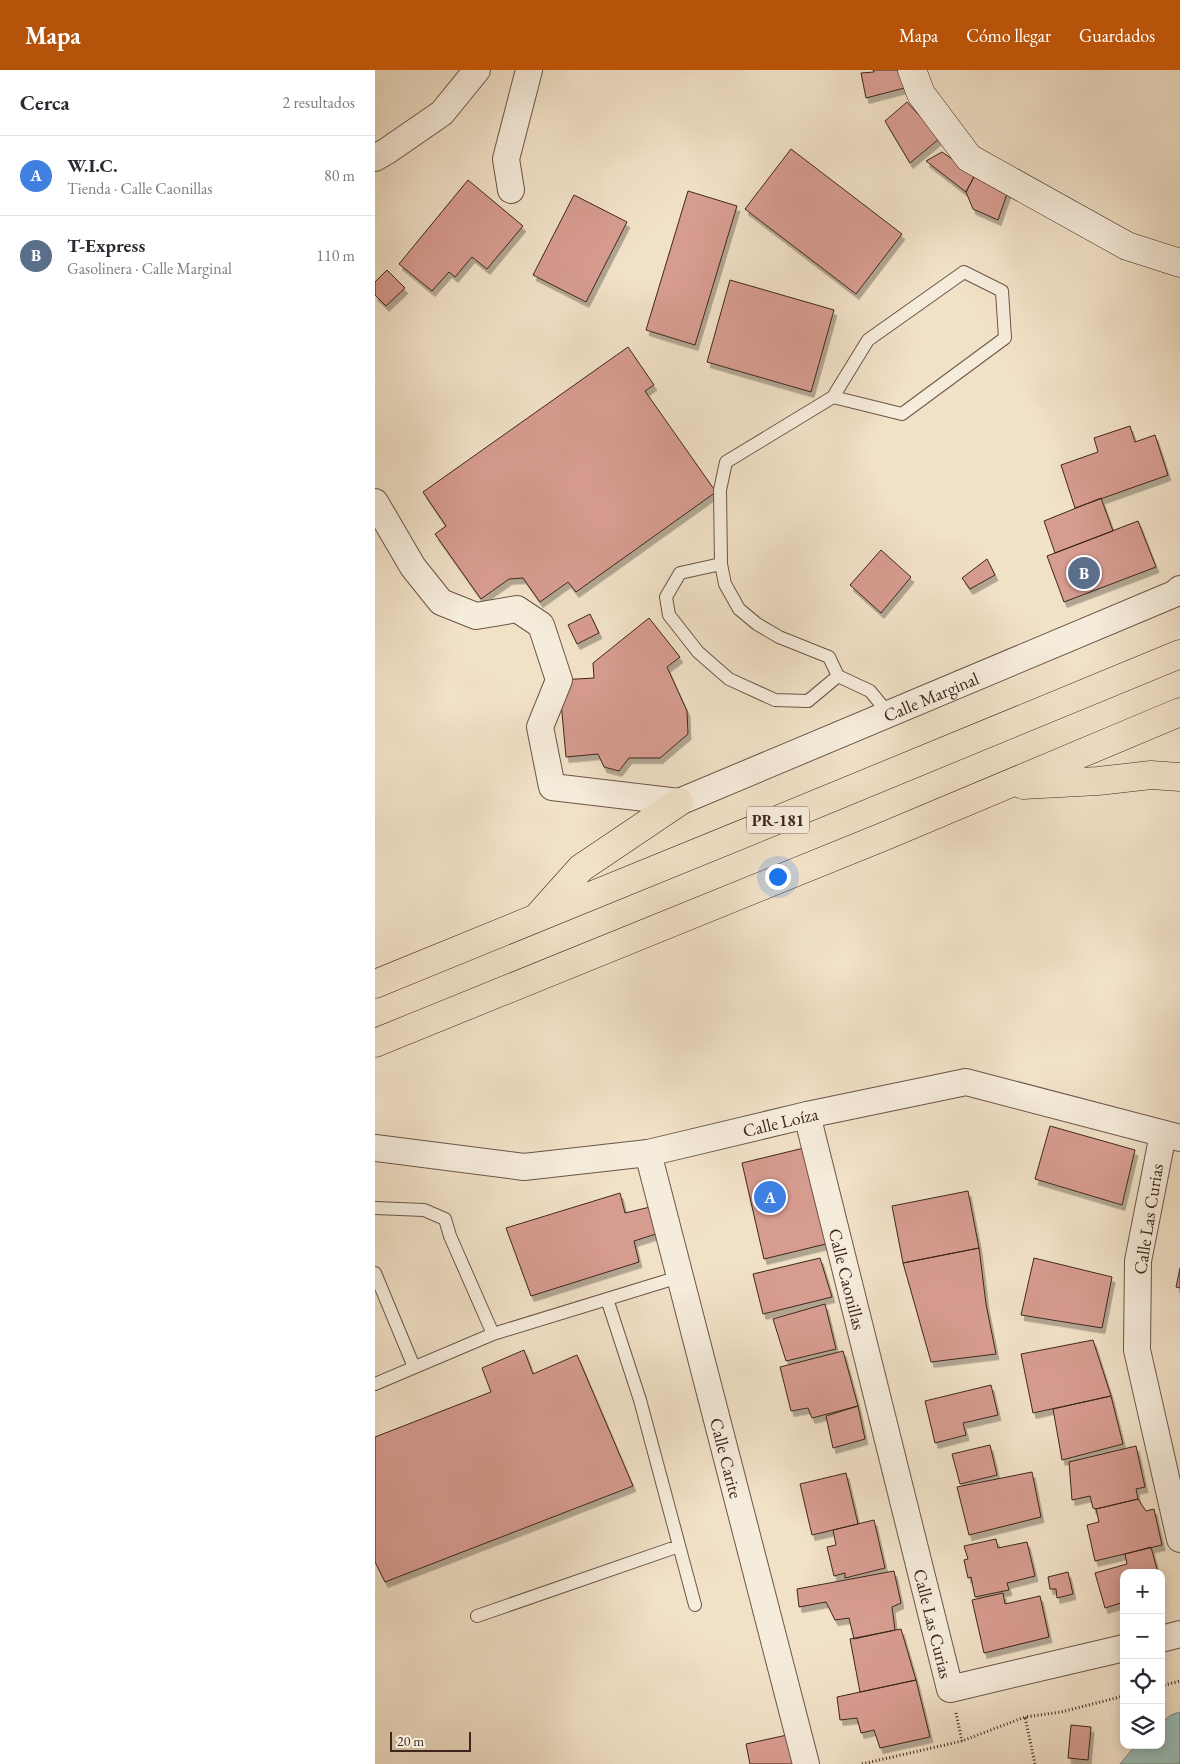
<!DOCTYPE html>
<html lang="es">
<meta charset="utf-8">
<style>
body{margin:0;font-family:"EB Garamond",serif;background:#f7f7f7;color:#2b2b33}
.controls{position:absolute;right:15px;bottom:15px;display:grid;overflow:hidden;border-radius:10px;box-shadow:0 2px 12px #0003}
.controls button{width:45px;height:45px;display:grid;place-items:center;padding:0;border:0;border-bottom:1px solid #e1e1e2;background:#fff;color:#2b2b33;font:25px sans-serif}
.scale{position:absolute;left:15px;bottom:12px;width:81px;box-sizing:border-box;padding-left:5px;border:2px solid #3e261d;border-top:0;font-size:14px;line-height:18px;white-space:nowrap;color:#3e261d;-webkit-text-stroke:4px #f6ecdb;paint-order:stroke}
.you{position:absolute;left:402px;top:806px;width:18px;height:18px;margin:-12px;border:4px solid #fff;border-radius:50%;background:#1a73e8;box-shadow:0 0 0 8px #1a73e833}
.badge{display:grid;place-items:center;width:32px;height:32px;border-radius:50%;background:#b45309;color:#fff;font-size:16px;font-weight:700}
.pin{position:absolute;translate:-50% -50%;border:2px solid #fff;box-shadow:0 1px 5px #0006}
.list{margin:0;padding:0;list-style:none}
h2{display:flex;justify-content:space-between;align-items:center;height:65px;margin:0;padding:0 20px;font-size:21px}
h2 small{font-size:16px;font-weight:400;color:#7c7c81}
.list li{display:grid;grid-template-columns:32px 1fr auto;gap:15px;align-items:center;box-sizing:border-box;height:80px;padding:0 20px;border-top:1px solid #e1e1e2}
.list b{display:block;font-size:19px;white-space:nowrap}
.list p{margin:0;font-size:16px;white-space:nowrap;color:#7c7c81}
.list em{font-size:16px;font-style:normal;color:#7c7c81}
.icon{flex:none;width:28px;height:28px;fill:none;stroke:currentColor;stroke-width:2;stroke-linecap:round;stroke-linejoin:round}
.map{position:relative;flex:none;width:805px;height:1694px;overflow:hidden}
header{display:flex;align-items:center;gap:30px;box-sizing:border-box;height:70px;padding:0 25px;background:#b45309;color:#fff}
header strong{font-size:24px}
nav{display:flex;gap:28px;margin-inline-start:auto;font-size:18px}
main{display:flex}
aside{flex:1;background:#fff}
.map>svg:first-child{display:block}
</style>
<header>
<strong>Mapa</strong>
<nav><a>Mapa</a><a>Cómo llegar</a><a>Guardados</a></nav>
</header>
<main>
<aside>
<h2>Cerca<small>2 resultados</small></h2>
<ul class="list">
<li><span class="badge" style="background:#3f7fe0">A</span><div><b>W.I.C.</b><p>Tienda · Calle Caonillas</p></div><em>80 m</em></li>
<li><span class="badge" style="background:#5c6f8a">B</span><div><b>T-Express</b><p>Gasolinera · Calle Marginal</p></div><em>110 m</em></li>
</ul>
</aside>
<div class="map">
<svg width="805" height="1694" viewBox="0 0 805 1694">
<defs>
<filter id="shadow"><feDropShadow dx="3" dy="5.5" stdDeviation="0" flood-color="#0004"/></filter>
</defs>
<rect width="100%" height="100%" fill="#f1e1c7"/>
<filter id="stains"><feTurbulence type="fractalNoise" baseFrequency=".004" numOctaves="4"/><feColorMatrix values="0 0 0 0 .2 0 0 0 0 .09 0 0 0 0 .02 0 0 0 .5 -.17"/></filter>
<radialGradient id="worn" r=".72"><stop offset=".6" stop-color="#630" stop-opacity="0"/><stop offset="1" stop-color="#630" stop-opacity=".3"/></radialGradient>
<path fill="#9bbdb8" stroke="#76817a" d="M805,1642V1694H745L761,1675H786V1653L796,1645Z"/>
<path fill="#d79c90" stroke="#3e261d" filter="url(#shadow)" d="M498,0H531L537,16L491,28L486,3L499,2Z
M532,32L565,68L535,93L510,51Z
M416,79L527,164L481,224L370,139Z
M567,82L600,105L591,122L551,91Z
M600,105L633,121L623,150L598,139L591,122Z
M93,110L148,156L112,199L97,187L80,207L74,202L57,221L24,194Z
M313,121L362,136L320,275L271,260Z
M199,125L252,152L211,232L158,205Z
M12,200L30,218L11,236L0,225V212Z
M355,210L459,240L436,322L332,292Z
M253,277L279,315L270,321L341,422L201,522L193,512L165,532L148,508L134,509L106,529L60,464L71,456L48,422Z
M755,356L760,372L780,365L793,405L700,438L686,395L723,382L719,368Z
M726,428L738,461L680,483L669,451Z
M763,451L781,497L689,532L672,486Z
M506,480L536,507L506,543L475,515Z
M612,489L620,505L595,519L587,508Z
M215,544L224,563L202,574L193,555Z
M274,548L305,587L292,597L312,641L313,664L285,688H254L244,701L229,697L223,684L191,687L184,610L219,608L218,593Z
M675,1056L760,1080L747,1135L660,1109Z
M433,1077L455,1173L389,1189L367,1093Z
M593,1121L604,1178L528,1193L517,1136Z
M245,1123L250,1143L275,1137L281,1164L259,1171L264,1192L156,1226L131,1158Z
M604,1178L611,1234L621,1284L556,1292L528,1193Z
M445,1188L457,1227L388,1244L378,1204Z
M659,1188L737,1207L727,1258L646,1245Z
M805,1198V1218L801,1217Z
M450,1234L461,1279L411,1291L398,1249Z
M718,1270L736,1326L658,1343L646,1284Z
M149,1280L158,1304L202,1285L258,1416L10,1512L0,1492V1367L116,1322L107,1298Z
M468,1281L483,1336L437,1348L433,1338L416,1341L405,1297Z
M616,1315L623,1345L588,1353L591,1365L560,1373L550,1331Z
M736,1326L748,1374L687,1390L678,1339Z
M483,1336L490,1369L458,1378L451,1346Z
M615,1375L622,1405L585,1414L577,1384Z
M761,1376L770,1417L761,1419L763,1429L721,1439L718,1438L715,1426L697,1430L694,1392Z
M657,1402L666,1447L594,1465L582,1417Z
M471,1403L483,1454L437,1465L425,1414Z
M763,1429L771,1441L779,1439L787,1475L720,1491L712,1455L724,1452L721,1439Z
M499,1450L510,1498L470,1508V1503L459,1506L452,1477L461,1475L458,1460Z
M621,1469L623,1478L652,1472L660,1506L632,1513L634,1520L600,1527L596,1507L593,1508L589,1490L593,1489L589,1476Z
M776,1477L783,1503H749V1532L730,1538L720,1503L752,1494L750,1484Z
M519,1501L526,1533L517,1537L520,1560L479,1569L474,1548L460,1550L451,1532L424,1537L422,1519Z
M693,1502L698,1524L682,1528L681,1519H675L673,1507Z
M628,1523L630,1534L665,1526L674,1567L609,1583L597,1530Z
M526,1559L541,1610L485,1622L475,1569Z
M541,1610L555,1667L505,1678L499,1660L486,1663L482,1648L465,1650L462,1627Z
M696,1655L716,1657L713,1690L693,1688Z
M412,1665L418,1694H375L371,1674Z"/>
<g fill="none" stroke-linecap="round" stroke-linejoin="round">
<defs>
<path id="lane" d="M458,327L493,270L589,202L627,221L630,268L527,344L458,327L351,392L345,420L346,494L350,514L364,539L382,554L404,567L454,587L463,606L495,621L514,644
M346,494L305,503L291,527L294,545L323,582L354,609L400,630L433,631L463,606
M0,1138L49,1140L70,1149L75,1166L118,1264
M0,1203L39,1297
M232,1229L265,1330L320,1535
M0,1314L118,1264L304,1207
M102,1546L304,1476"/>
<g id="street">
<path d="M0,88L12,81L67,43L102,0"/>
<path d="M136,120L131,89L154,0"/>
<path id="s1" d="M0,432L38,497L66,532L101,546L142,539L166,555L184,610L165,657L177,717L304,732L799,524L805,519"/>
<path id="s2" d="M432,1045L575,1619L749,1578"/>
<path d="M788,1064L763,1191L762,1280L805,1469"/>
<path id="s3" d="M0,1078L149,1097L273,1083L432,1045L591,1012L805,1068"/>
<path id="s4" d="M273,1083L431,1694"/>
<path d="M786,1569L805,1564"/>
</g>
<path id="secondary" d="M537,0L546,24L594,88L752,176L805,193"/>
<path id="primary" d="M648,715L723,711L776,705L805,707
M164,845L206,798L304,732
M0,914L446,732L805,584
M0,973L510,766L805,642"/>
</defs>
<use href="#lane" stroke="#6b5548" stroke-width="14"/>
<use href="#street" stroke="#6b5548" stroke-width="28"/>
<use href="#secondary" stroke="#3e261d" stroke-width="29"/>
<use href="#primary" stroke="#3e261d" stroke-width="29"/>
<path stroke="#3e261d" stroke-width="3" stroke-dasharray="1 2.5" stroke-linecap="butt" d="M786,1616L805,1611
M581,1643L587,1671
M651,1648L650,1647L686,1642L749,1626
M487,1694L587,1671L650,1647L660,1694"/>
<use href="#lane" stroke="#f6ecdb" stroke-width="12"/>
<use href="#street" stroke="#f6ecdb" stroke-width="26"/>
<use href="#secondary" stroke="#f6ecdb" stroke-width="28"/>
<use href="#primary" stroke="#f1e1c7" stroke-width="28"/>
</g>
<g text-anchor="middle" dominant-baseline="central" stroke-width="4" stroke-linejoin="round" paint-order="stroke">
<rect fill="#f6ecdb" stroke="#756156" stroke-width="1" x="372" y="736.5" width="62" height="27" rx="4"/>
<g font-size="16" font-weight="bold" fill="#3e261d">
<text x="403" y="750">PR-181</text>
</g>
<g font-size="18" fill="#3e261d" stroke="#f6ecdb">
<text stroke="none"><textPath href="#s1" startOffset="799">Calle Marginal</textPath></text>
<text stroke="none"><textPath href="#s3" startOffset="411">Calle Loíza</textPath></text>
<text transform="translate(773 1149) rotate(-81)">Calle Las Curias</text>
<text stroke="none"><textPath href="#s2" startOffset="169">Calle Caonillas</textPath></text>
<text stroke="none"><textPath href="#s4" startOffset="315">Calle Carite</textPath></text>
<text stroke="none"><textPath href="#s2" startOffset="524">Calle Las Curias</textPath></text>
</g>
</g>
<rect width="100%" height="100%" filter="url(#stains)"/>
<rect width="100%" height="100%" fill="url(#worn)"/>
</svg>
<div class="controls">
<button>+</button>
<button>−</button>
<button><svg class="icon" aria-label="locate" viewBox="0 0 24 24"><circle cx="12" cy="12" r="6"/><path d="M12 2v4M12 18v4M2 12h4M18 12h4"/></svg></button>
<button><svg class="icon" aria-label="layers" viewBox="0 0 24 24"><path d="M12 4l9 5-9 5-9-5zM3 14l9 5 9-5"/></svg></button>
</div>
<div class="scale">20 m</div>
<div class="you"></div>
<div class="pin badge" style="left:395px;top:1127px;background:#3f7fe0">A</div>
<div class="pin badge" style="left:709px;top:503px;background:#5c6f8a">B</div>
</div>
</main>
